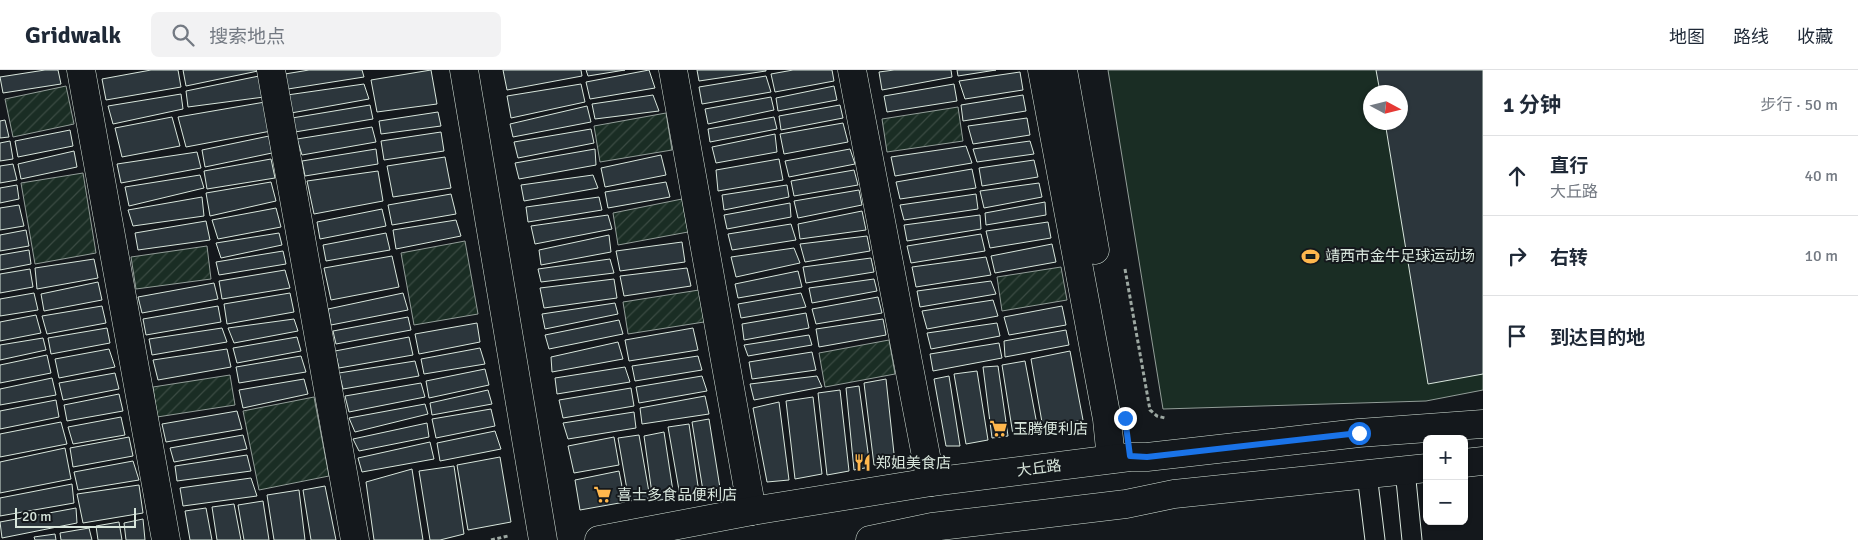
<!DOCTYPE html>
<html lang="zh">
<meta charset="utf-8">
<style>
body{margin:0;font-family:Signika,"Noto Sans SC",sans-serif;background:#f2f2f3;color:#1f2937}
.controls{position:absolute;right:15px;bottom:15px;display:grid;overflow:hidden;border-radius:8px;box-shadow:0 1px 4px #0004}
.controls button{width:45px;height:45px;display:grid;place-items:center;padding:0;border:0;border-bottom:1px solid #e0e1e3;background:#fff;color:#1f2937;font:25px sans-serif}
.compass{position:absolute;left:1363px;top:15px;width:45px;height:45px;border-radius:50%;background:#fff;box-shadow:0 1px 4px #0004;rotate:97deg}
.scale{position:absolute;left:15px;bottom:12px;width:121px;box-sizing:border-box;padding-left:5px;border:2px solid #d8e6dc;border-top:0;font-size:14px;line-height:18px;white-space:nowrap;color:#d8e6dc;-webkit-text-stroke:4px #14181c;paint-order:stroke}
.stop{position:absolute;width:15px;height:15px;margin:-11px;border:4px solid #1a73e8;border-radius:50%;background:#fff}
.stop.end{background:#1a73e8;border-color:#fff;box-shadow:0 1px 5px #0008}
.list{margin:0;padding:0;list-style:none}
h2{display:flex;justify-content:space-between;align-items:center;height:65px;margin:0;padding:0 20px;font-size:21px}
h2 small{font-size:16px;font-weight:400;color:#747a83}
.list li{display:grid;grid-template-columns:32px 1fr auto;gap:15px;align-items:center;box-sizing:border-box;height:80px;padding:0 20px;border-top:1px solid #e0e1e3}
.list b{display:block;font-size:19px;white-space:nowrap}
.list p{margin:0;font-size:16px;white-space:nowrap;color:#747a83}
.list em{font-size:16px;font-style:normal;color:#747a83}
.icon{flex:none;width:28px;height:28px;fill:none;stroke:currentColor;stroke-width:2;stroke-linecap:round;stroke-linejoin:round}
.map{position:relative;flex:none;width:1483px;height:470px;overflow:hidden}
header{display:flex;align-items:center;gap:30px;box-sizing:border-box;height:70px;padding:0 25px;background:#fff;border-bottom:1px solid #e0e1e3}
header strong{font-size:24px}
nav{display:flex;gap:28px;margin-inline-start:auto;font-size:18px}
.search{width:350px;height:45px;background:#f2f2f3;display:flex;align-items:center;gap:12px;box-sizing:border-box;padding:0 18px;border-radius:8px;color:#747a83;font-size:19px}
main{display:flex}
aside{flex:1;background:#fff}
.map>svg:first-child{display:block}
</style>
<header>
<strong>Gridwalk</strong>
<div class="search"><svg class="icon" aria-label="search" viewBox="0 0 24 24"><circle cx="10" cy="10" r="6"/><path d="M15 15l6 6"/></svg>搜索地点</div>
<nav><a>地图</a><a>路线</a><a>收藏</a></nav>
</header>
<main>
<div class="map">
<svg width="1483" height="470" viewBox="0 0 1483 470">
<defs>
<pattern id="garden-furrows" width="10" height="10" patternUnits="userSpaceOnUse" patternTransform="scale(1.25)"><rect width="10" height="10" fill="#1a2d24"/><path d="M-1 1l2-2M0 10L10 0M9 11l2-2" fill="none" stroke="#3b4b43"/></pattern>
</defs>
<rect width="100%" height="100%" fill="#14181c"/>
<path fill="#1a2d24" stroke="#939e99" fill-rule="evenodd" d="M1108,0H1483V320L1426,331L1163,339ZM1370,22H1400V52H1370Z"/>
<path fill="url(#garden-furrows)" stroke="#939e99" d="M66,16L74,54L13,67L5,29Z
M958,37L963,71L887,82L882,49Z
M666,43L672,80L600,92L594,56Z
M83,103L96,183L35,194L21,113Z
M682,129L688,162L618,175L613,143Z
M465,171L478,244L414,255L401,183Z
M207,176L211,209L136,219L131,187Z
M1061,197L1067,230L1002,241L997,207Z
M699,220L704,252L628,264L623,232Z
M889,270L895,304L825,317L819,283Z
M230,305L235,335L157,347L153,317Z
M314,327L329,406L259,420L243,341Z"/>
<path fill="#2c363c" stroke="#d8e6dc" d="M45,0H58L61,14L3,23L0,7Z
M151,0H178L181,17L106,30L102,9Z
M183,0H257L258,1L186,16Z
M309,0H362L364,7L288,19L285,4Z
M431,0L437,34L377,42L371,10Z
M503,0H581L582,6L507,20Z
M586,0H625L588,6Z
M649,0L655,18L590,29L586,12Z
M697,0H766V1L699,11Z
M793,0H832L834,11L775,22L771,4Z
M894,0H951L952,7L882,20L879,2Z
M957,0H996L958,6Z
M1376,0H1483V304L1428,314L1385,52H1400V22H1380Z
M1020,2L1023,20L965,29L959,11Z
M259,6L264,27L188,37L186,21Z
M766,6L771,22L702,34L699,17Z
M364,14L369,29L291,43L287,25Z
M581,14L585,32L511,48L507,26Z
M954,14L957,31L887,42L884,26Z
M834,16L837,30L778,41L776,28Z
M181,24L183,39L113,54L108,36Z
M653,25L659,41L595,49L592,34Z
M1023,25L1026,41L963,51L961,35Z
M771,27L774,40L708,54L705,39Z
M265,32L271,61L186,77L178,47Z
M370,35L373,49L295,62L292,48Z
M840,35L843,48L781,60L779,46Z
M587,36L591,52L513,67L510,54Z
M438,42L441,56L381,64L379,51Z
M172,47L180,76L122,87L115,58Z
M774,47L777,59L710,72L708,59Z
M1027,48L1030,65L973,74L968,56Z
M5,50L9,67L0,68V51Z
M843,53L848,72L784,84L780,64Z
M372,57L376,72L302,85L297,69Z
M591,59L594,73L518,88L514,72Z
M70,60L73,76L18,87L15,71Z
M441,62L444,81L384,90L381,71Z
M775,64L777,82L716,93L712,77Z
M269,66L272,83L205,97L202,80Z
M10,71L13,89L0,91V73Z
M1030,71L1034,84L977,92L973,79Z
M966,76L972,93L895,106L891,87Z
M376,79L378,94L305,106L302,91Z
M595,79L596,95L519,109L515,93Z
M850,79L855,94L789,107L785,91Z
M74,81L77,97L21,109L18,94Z
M197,82L201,98L121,113L117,94Z
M661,85L666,105L605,117L601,98Z
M445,87L451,118L393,127L387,96Z
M271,89L275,108L207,119L204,101Z
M779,89L783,110L718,121L716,100Z
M1034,90L1038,107L982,116L979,98Z
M13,94L17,110L0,113V96Z
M972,99L976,118L900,129L896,112Z
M854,100L858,115L794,126L791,111Z
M378,101L383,131L314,144L307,111Z
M200,105L204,118L129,136L125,117Z
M593,105L598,118L524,131L521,115Z
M271,112L276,131L210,146L206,123Z
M666,112L670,127L608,138L605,122Z
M1039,113L1042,127L984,138L980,121Z
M17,115L19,129L0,133V118Z
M787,115L789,127L724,140L722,125Z
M859,120L862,135L798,148L794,131Z
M451,124L456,144L392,155L388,135Z
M976,124L978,139L904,150L900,135Z
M202,127L204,146L133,156L128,140Z
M599,127L602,140L528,152L526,137Z
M1045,132L1046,145L986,155L985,143Z
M790,133L791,147L727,159L724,145Z
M19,135L24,156L0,160V138Z
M276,138L281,157L218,169L212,150Z
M382,139L386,156L320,169L317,152Z
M862,141L866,160L800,169L798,154Z
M608,145L612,159L535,174L531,156Z
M980,145L981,159L907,171L904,155Z
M456,150L461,166L396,179L393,160Z
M206,151L210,170L138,180L135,163Z
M1048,152L1051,168L990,178L986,161Z
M791,154L796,170L732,180L728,164Z
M26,160L29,176L0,181V165Z
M279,163L282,175L221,188L216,173Z
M386,163L390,180L326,191L323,175Z
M981,164L985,181L911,193L907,176Z
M609,165L611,182L541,195L539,180Z
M867,166L870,181L805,192L800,174Z
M682,172L685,192L620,201L616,181Z
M1052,174L1056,192L995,203L991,186Z
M794,178L800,193L736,207L731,187Z
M29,180L31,194L0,200V185Z
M283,181L286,194L219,205L216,192Z
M392,186L399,217L331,230L324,198Z
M986,187L991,205L916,217L912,197Z
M871,188L874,202L806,213L803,197Z
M94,189L98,208L37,219L35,198Z
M610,189L614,203L541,212L538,199Z
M687,198L691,216L624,226L620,206Z
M30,199L33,217L0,223V204Z
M285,200L290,218L222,229L219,211Z
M798,201L802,217L738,228L735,214Z
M614,209L617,228L544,238L540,218Z
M874,209L877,221L812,233L809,218Z
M991,211L996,224L920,237L917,221Z
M98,212L102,230L44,241L41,224Z
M214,213L218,229L142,243L138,227Z
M34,223L38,240L0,246V229Z
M290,223L294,242L227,254L224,234Z
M403,223L408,240L331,255L328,239Z
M801,223L806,237L741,248L738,234Z
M878,227L882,243L816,254L812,239Z
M993,230L998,246L927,259L922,241Z
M615,233L618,244L545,259L542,244Z
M102,236L106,253L47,264L42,246Z
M218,236L221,252L146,265L143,249Z
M1062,236L1066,255L1009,265L1004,247Z
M806,243L809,258L744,270L742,254Z
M36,245L41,263L0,271V252Z
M408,247L411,260L336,274L333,261Z
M294,249L298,261L234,273L228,258Z
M883,249L886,265L819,277L816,259Z
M619,250L623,264L549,279L545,265Z
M477,253L480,272L419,284L415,264Z
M997,253L1000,266L931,279L927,263Z
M107,258L110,273L51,284L48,268Z
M222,258L227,272L152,285L149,269Z
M693,258L698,280L629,291L625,270Z
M1066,260L1069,275L1005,287L1004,271Z
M809,265L812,275L748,286L744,275Z
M297,267L301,281L237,293L233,278Z
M409,267L413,285L339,298L335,281Z
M43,268L46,280L0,290V275Z
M618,272L623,289L552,302L551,287Z
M999,273L1002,288L933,301L930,284Z
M480,278L485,294L424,304L421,289Z
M109,279L115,297L59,308L55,289Z
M227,279L231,297L158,310L153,290Z
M1070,281L1083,350L1043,358L1031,289Z
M812,282L816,300L752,309L749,292Z
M47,285L51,303L0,313V295Z
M301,286L306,302L239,313L236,297Z
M698,286L702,300L635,311L632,296Z
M415,291L419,306L343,319L339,303Z
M1025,291L1038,360L1013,365L1002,295Z
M998,296L1008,366L992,368L983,297Z
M625,297L630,312L557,324L555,308Z
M485,299L489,315L429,328L426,311Z
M977,301L988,370L966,374L954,304Z
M115,303L119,319L63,330L59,313Z
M702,306L707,321L639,333L636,317Z
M817,306L822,317L754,330L750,314Z
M949,306L960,376H946L934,309Z
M52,308L56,325L0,335V319Z
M304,309L308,324L243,338L239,320Z
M886,309L895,393L874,395L864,313Z
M421,313L425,327L349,342L345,326Z
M859,316L870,397L854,400L846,318Z
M631,318L634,336L563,348L559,330Z
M488,320L492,334L432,345L430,333Z
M840,320L849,401L827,405L818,323Z
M119,324L123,341L67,351L64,335Z
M705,326L709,344L642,354L640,338Z
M813,327L822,404L795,409L786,331Z
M56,330L59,347L0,359V341Z
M779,332L789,410L767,412L753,338Z
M425,334L428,344L355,362L349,348Z
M491,339L495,356L436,368L432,349Z
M237,341L242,359L166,372L162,354Z
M634,342L636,358L568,369L563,353Z
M121,347L125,365L73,374L68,357Z
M709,349L720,418L703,421L692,352Z
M61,352L67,374L0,387V364Z
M427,353L429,367L359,381L353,369Z
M689,354L699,423L680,426L668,357Z
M495,361L501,379L440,391L437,373Z
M664,362L674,428L653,431L644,366Z
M243,365L247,379L174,392L170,378Z
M639,365L650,428L629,431L618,368Z
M129,367L133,386L73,397L70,378Z
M614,367L619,395L574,403L568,376Z
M430,372L434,389L362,402L358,388Z
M65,378L71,409L0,423V392Z
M247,385L251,401L177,411L175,396Z
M500,387L511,452L468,460L457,395Z
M133,391L139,410L78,420L74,402Z
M454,396L464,464L440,470H430L419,401Z
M412,399L423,470H374L366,412Z
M619,401L625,432L580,440L575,410Z
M251,408L257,426L183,436L180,418Z
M72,414L74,433L0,446V428Z
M139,415L143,443L83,453L77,424Z
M325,416L336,470H311L303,420Z
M299,420L305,470H274L267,425Z
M263,431L269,470H244L238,435Z
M234,434L241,470H217L212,437Z
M76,438L77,453L2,468L0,452Z
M206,438L212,470H190L185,441Z
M143,449L145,470H126L124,453Z
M119,452L122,470H98L96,456Z
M89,458L92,470H61L60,463Z
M55,464L56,470H35L34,467Z"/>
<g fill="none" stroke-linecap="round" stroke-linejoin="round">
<defs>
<path id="lane" d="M1405,400L1412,470
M1367,404L1375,470"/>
<path id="street" d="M81,0L166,470
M271,0L355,470
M464,0L543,470
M673,0L752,441
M852,0L931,412
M1042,0L1107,349L1111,389
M1063,0L1095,180"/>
<path id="secondary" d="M1464,393L1483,391
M599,470L752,441L931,412L1130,387H1147L1359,363L1483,354
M870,470L932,457L1126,434L1174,424L1427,398"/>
</defs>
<use href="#lane" stroke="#d8e6dc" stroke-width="21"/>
<use href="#street" stroke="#d8e6dc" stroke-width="29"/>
<use href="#secondary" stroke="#d8e6dc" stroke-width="29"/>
<path stroke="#9da8a2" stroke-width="3" stroke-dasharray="4 2.5" stroke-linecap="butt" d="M1125,199L1150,340L1157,346L1165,348
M491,470L508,466"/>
<use href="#lane" stroke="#14181c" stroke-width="19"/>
<use href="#street" stroke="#14181c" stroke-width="28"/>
<use href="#secondary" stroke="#14181c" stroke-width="28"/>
</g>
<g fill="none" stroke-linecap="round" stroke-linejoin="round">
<path stroke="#1a73e8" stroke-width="6" d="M1125,348L1130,386L1147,387L1359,363"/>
</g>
<defs>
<symbol id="stadium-bare" viewBox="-9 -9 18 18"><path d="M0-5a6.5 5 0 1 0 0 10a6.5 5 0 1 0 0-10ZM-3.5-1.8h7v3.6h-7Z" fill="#ffb74d" stroke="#14181c" stroke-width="2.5" paint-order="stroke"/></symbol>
<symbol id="supermarket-bare" viewBox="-9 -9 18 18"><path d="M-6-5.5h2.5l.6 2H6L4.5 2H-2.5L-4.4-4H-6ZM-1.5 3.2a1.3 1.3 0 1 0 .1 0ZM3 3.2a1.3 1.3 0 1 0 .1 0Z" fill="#ffb74d" stroke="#14181c" stroke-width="2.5" paint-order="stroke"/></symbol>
<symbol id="restaurant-bare" viewBox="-9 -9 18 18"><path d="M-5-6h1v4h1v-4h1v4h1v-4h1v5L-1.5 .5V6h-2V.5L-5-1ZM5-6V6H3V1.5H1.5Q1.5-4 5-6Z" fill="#ffb74d" stroke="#14181c" stroke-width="2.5" paint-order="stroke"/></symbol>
</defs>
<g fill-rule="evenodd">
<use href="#stadium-bare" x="1298" y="174" width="25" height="25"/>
<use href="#supermarket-bare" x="986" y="346" width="25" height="25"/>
<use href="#restaurant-bare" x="850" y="380" width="25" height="25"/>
<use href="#supermarket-bare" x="590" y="412" width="25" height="25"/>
</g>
<g text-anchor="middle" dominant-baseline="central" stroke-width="4" stroke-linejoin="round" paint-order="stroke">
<g font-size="15" fill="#d8e6dc" stroke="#14181c" text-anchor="start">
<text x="1325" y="186">靖西市金牛足球运动场</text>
<text x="1013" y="359">玉腾便利店</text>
<text x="876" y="393">郑姐美食店</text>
<text x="617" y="425">喜士多食品便利店</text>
</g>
<g font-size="15" fill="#d8e6dc" stroke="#14181c">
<text transform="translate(1039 398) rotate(-7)">大丘路</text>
</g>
</g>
</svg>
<div class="controls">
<button>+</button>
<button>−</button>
</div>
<svg class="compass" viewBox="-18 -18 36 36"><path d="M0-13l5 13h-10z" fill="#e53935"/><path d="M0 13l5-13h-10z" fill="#747a83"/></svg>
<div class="scale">20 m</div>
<div class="stop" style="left:1359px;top:363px"></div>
<div class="stop end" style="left:1125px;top:348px"></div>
</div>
<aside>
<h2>1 分钟<small>步行 · 50 m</small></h2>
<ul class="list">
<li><svg class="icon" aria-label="ahead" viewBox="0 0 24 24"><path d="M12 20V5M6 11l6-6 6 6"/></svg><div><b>直行</b><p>大丘路</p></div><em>40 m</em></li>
<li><svg class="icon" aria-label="right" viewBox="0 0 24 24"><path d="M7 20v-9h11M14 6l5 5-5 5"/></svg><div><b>右转</b></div><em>10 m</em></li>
<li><svg class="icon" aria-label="arrive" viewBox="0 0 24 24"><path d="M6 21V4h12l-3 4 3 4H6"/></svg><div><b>到达目的地</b></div></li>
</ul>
</aside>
</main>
